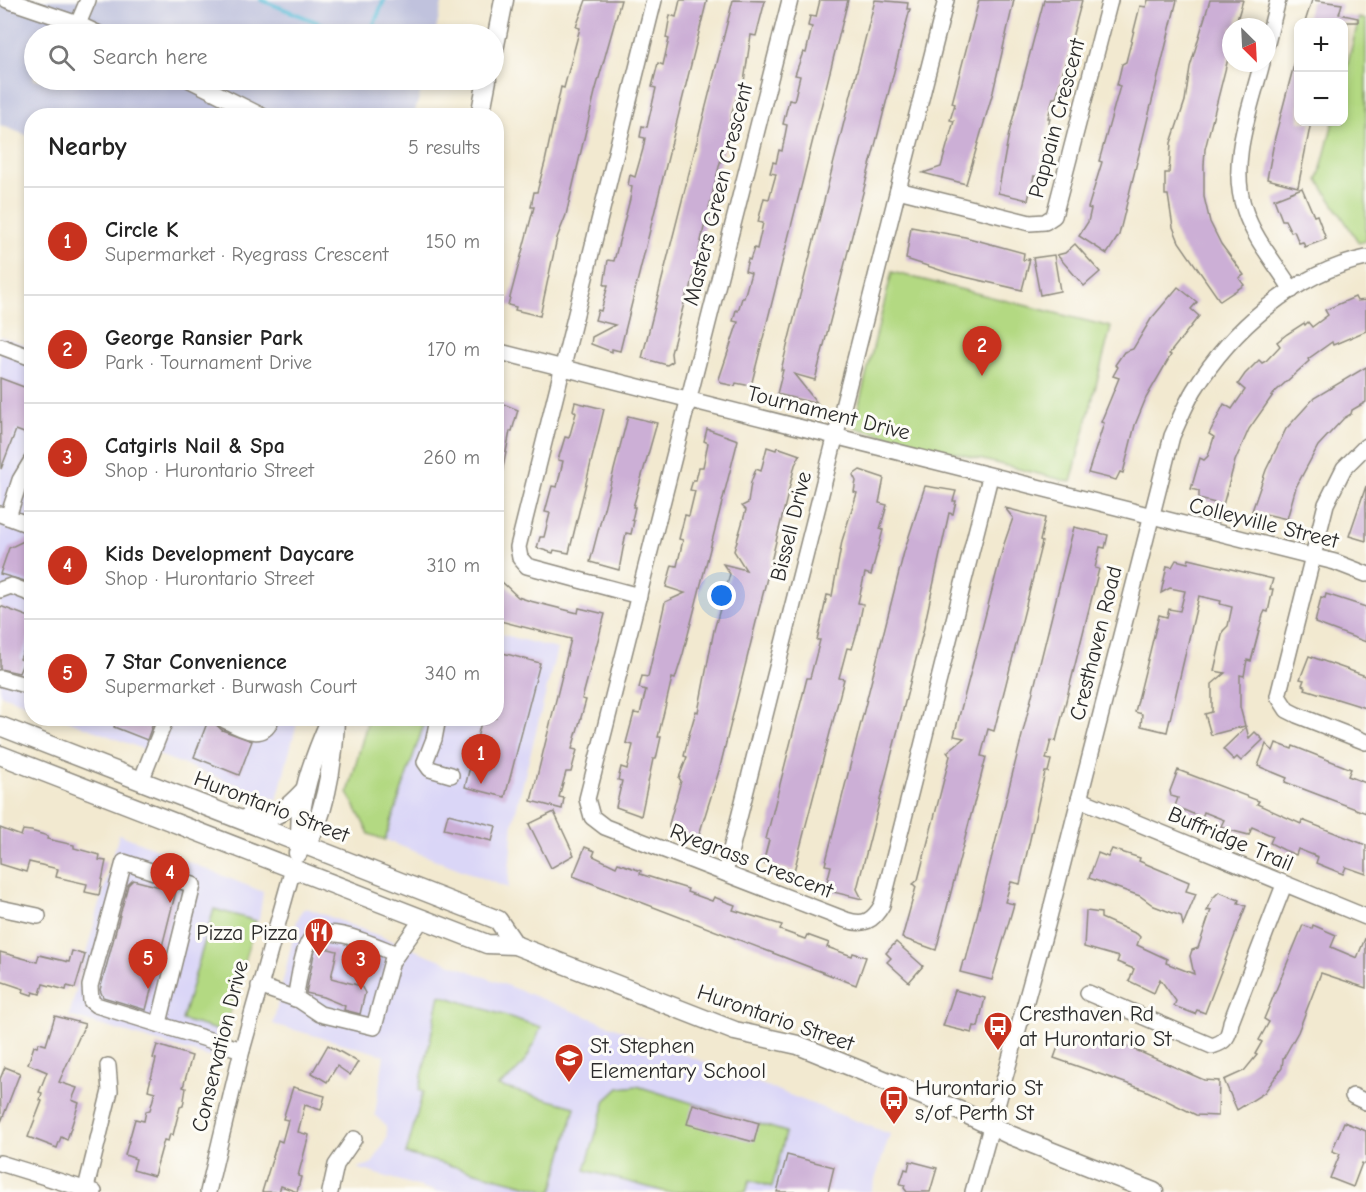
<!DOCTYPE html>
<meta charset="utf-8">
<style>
:root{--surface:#fff;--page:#f2f2f2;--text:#222;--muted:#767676;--line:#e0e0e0;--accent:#c8321e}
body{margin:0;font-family:"Comic Neue",sans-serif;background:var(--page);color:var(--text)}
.controls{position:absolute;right:18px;top:18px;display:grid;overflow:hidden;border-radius:12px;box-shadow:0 3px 9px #0003}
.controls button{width:54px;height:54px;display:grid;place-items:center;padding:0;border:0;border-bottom:2px solid var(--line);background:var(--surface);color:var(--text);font:30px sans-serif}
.compass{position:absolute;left:1222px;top:18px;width:54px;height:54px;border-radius:50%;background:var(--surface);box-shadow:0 3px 9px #0003;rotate:156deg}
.you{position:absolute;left:722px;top:596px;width:21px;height:21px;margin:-15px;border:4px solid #fff;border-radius:50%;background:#1a73e8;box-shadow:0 0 0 9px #1a73e833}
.badge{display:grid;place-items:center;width:39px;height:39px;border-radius:50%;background:var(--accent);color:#fff;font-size:20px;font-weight:700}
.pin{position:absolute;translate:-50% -50px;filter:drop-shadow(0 2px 3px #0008)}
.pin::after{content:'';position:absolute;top:32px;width:21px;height:18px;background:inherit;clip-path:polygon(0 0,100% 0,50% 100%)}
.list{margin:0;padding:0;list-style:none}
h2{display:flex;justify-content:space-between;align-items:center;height:78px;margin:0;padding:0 24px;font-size:26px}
h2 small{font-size:20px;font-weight:400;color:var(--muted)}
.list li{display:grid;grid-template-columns:39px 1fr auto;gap:18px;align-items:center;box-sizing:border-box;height:108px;padding:0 24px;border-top:2px solid var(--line)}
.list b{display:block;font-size:22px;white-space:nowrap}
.list p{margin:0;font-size:20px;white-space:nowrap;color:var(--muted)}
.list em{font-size:20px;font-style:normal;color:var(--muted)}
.icon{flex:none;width:33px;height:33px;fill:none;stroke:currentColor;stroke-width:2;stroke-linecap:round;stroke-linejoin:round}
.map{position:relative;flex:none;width:1366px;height:1192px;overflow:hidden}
.search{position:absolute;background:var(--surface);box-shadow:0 3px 9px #0003;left:24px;top:24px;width:480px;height:66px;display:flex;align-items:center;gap:15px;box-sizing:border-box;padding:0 21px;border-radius:33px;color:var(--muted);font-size:22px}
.panel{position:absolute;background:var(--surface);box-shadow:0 3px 9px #0003;left:24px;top:108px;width:480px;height:618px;border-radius:24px}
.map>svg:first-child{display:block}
</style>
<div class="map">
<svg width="1366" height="1192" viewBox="0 0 1366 1192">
<rect width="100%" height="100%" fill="#fdfcf7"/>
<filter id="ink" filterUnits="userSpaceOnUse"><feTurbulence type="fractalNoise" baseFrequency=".0167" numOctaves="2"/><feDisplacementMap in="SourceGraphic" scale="12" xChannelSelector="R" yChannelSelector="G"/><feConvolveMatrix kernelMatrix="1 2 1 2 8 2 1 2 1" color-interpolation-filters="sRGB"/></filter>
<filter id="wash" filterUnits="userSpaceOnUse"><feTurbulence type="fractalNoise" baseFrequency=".008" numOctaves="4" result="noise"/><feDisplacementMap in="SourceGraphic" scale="24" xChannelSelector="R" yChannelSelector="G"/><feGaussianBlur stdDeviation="1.35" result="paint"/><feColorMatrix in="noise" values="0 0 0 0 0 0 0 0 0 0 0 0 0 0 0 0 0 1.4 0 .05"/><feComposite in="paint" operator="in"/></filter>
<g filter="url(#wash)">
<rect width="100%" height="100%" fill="#f2e9d0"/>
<g fill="#dad6f7">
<polygon points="0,336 31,347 31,706 0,694"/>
<polygon points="497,633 557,649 513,822 508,888 385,840 424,724 403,719 496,718"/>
<polygon points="64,719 298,719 277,800"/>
<polygon points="119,834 263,892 259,921 214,909 182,1020 218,1031 213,1058 69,1016"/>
<polygon points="307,908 890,1134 871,1192 438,1192 357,1168 372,1164 387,1138 386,1126 375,1115 384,1055 273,1024 297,921 302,910"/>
</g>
<polygon fill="#c0c2dd" points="0,0 443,0 435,34 34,34 34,80 424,80 414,115 32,116 31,137 0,125"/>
<g fill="#b3d982" stroke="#6f8256" stroke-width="1.5">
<polygon points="1359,18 1366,20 1366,241 1359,243 1318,180 1333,122 1344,122 1344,78"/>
<polygon points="892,272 1111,327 1071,482 856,428 854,424"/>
<polygon points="368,719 403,719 424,724 385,840 369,834 348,793"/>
<polygon points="214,909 256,921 224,1032 182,1020"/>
<path d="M440,995L541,1027C531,1053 523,1071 498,1086L575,1107L552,1192L406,1154L423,1092L419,1090Z"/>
<polygon points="637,1086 786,1132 772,1187 750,1180 746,1192 666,1192 585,1170 606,1100 619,1088"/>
</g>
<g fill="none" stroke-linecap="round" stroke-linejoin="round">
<g stroke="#5bc0d9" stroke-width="4">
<polyline points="261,0 347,34"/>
<polyline points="370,34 384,0"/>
</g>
</g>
<g id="blocks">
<g fill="#ccafd6">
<polygon points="586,0 621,0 595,92 566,215 557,238 540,316 515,310 516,307 508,305 534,207 531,207 534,192 537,192 545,162 561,87 564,88 580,28 576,27"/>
<polygon points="680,0 707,0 620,351 612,349 612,352 591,344 592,337 615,325 595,320 598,310 601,311 608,285 604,285 608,260 614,261 630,199 632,187 628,185 630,175 635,177 643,149 645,138 640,137 642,126 647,127 656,88 652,87 658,63 663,65 669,39 666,38 670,15 676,17"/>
<polygon points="733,0 765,1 756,36 751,35 742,95 738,94 733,109 709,208 714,209 711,219 706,218 690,292 687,292 671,353 672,362 667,365 642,358"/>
<polygon points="820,0 848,0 751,386 736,383 735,386 721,383 719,379 738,322 733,321 736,310 738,311 742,298 744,298 751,273 745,271 748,259 750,260 754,248 757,249 763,223 758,222 764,198 769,199 776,174 770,173 773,162 776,163 779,150 782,151 787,125 783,124 789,100 794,101 800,76 795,75 803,52 806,53 812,27 808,26 810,16 816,17"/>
<polygon points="875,0 908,3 907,9 910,9 815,380 794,374 818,404 777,394 783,370 781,370"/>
<polygon points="979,0 1014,0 993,92 966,184 923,173 941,167 954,121 950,120 955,104 952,103"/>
<polygon points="1044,0 1082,0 1056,98 1053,98 1048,118 1050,118 1041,158 1043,158 1038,177 1034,176 1028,200 998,193 1009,133"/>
<polygon points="1148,0 1177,0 1119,235 1107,254 1079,236 1088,222 1091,209 1088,208 1102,162 1099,161 1120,86 1117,85 1122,64 1126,62 1140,6 1146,7"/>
<polygon points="1210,0 1243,0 1235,27 1231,27 1231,47 1205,149 1204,165 1204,197 1210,222 1221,244 1244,275 1239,278 1244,285 1220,301 1179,242 1173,227 1168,195 1165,195 1165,173 1169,173 1171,143 1185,101 1190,67"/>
<polygon points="1312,0 1342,4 1339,14 1358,18 1358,22 1305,22"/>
<polygon points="1295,61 1299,61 1299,122 1311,122 1298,187 1267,179 1275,137"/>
<polygon points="1302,188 1314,216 1317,215 1326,239 1305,247 1303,242 1299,243 1294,231 1291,232 1285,220 1282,220 1274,199"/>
<polygon points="911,227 965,237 1024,253 1023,260 1030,259 1022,290 952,274 906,259"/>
<polygon points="1075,244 1100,272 1084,286 1057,255 1065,253"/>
<polygon points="1054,255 1060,291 1040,295 1033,258"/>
<polygon points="1178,287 1197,302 1191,309 1199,316 1169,354 1171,355 1146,398 1135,425 1123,473 1120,472 1116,480 1088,473 1104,423 1101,422 1119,378 1113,376 1118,367 1115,365 1124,352 1133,349 1151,319"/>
<polygon points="1355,297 1357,301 1366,300 1366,331 1333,345 1332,342 1308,359 1309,361 1275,392 1249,429 1235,461 1223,505 1199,499 1199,491 1191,489 1200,458 1204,460 1208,456 1214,437 1209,434 1224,404 1232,409 1245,390 1238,384 1245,374 1259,360 1262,363 1266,361 1280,346 1277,342 1287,334 1304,323 1305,325 1308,322 1312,327 1328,315 1325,310"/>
<polygon points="1366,367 1366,402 1352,410 1351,414 1344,418 1318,446 1296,487 1287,519 1252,511 1266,470 1286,429 1314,398"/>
<polygon points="0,378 32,390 32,436 16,430 1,469"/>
<polygon points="496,401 518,410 512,431 510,431 501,478 496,477"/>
<polygon points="575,402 604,409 569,553 554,550 553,553 537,548 540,537 544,537 550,513 545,512 552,486 557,487 563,461 558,460 565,437 569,438 576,413 573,410"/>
<polygon points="628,416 657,423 633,507 635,507 632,520 634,521 631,534 626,533 619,570 590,562"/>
<polygon points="707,429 738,440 683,654 675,679 672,678 658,737 661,737 656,759 653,759 641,816 616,807 622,781 618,780 621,767 627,769 633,745 626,743 634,713 640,714 646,690 639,688 642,676 648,677 665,602 685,593 666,587 672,565 677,566 683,540 679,539 685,515 689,516 695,491 690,490 693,480 696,480 699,467 703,467 708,443 704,441"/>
<polygon points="767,447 776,450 777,447 800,455 795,465 719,771 698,838 669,828 669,824 681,781 679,778 687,757 684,756 689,735 696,711 698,712 714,630 730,574 723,564 746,570 734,551 746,510 742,506 748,503 751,482 756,469 761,471"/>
<polygon points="860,470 884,478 879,503 887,505 880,529 883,530 871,575 865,573 858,603 863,604 858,629 852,649 847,648 839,678 844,679 794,871 763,863 769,840 766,839 807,678 810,678 820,640 817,640 827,595 832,596 842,541 857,493 854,492 856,481 853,475"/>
<polygon points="925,486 956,491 953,501 956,501 953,514 949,513 923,632 857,889 862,899 825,890 831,866 825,865 904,552"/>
<polygon points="1366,486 1366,541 1349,536"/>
<polygon points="1005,508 1045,518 1040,541 1042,542 994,731 988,729 981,756 986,757 936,950 902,938 916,887 913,884 918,880 950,756 947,752 964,738 954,736 1004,544 1013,518"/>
<polygon points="1074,527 1108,535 1105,548 1100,547 1095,568 1099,569 1056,741 1051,740 1046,759 1051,760 1048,772 1045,772 1020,884 1011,882 1005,902 1014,904 992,980 960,972 963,961 966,960"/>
<polygon points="32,537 32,583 0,574 9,548"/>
<polygon points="1189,559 1273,579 1270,589 1273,589 1268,612 1265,611 1263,615 1251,661 1247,660 1244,676 1240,675 1240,707 1245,726 1211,735 1205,714 1212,712 1212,684 1225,673 1214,671 1223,631 1228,626 1232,607 1220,604 1221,601 1199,596 1167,732 1141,726 1142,714 1135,712 1159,615 1167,617 1169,609 1180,611 1185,591 1170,588 1161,593 1167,566 1172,567 1176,560 1188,563"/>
<polygon points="502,582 518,597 530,601 578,613 579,608 605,614 582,699 586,700 572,749 577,750 571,772 566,772 559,797 564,798 562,809 531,801 571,639 496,620 496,589"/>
<polygon points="1326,594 1366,607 1366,642 1315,623 1321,597 1325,598"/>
<polygon points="0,606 32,618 32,631 20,659 24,661 19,673 0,669"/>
<polygon points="499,652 540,663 505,797 465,787 482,718 496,718 496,663"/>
<polygon points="1309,656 1366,676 1366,708 1305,689 1306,687 1302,685 1304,680 1300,679"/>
<polygon points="117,718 155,718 147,740 114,727"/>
<polygon points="209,718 222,730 252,741 239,775 194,757"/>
<polygon points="1246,727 1249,738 1255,732 1263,740 1241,761 1237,757 1234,760 1223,749"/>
<polygon points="1276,743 1292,749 1293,746 1351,769 1348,776 1366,783 1366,813 1285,782 1287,778 1258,766 1266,744 1273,751"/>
<polygon points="1178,770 1259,801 1257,804 1301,824 1302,820 1366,845 1366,874 1346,867 1343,874 1316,863 1318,857 1298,849 1296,855 1284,850 1270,843 1273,836 1252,827 1249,835 1233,831 1221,826 1224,820 1204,812 1202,818 1175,806 1178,798 1171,796 1170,791"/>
<polygon points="554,812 574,855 551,868 529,824"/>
<polygon points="448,814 496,826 492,841 444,829"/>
<polygon points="0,828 21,836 23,830 31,831 48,836 47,839 74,845 74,848 100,855 99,860 106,861 99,895 85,892 87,884 56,877 58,869 29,862 26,872 0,864"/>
<polygon points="585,847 595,851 593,856 616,867 618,863 641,871 640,874 688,889 687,892 712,901 714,897 727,902 735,905 733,910 782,925 780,930 805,939 807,935 829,943 827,947 852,956 853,953 866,957 856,985 573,876"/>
<polygon points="1112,849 1140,858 1139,861 1189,882 1186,891 1196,894 1183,925 1181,916 1154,906 1140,896 1089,878 1098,853 1108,857"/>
<polygon points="133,880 176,891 146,1010 103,997 100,990 128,885"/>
<polygon points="1219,892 1239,900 1238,903 1246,906 1205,1013 1197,1010 1195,1014 1174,1006 1176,1001 1160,979 1154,993 1129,981 1134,969 1117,962 1119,957 1084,947 1086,911 1101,913 1101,918 1137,934 1140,937 1137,945 1167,959 1166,963 1194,974 1190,956 1192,950 1198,948 1211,910 1207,911 1213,898"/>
<polygon points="1303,925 1312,929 1313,925 1336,935 1331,947 1357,958 1366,936 1366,988 1321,973 1298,1032 1283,1059 1282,1068 1264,1093 1237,1110 1224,1080 1244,1071 1257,1055 1255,1054 1262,1042 1259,1040 1269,1022 1264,1019"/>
<polygon points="896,942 923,966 909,982 887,962 891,958 886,953"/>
<polygon points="321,947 337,951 331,978 361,986 365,993 360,1014 344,1010 345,1006 323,997 306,993 314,954 316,948"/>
<polygon points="72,951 85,955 75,988 67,986 66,990 43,984 40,994 33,992 32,995 23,992 24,989 0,981 0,952 37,962 39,955 69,962"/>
<polygon points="955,990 985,998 978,1027 974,1026 972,1033 943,1026"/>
<polygon points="55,1016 85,1024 59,1082 77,1088 72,1100 79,1103 67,1140 61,1137 57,1148 28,1137 42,1101 40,1100 42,1093 39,1092 47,1072 28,1064 34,1046 37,1047 39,1043 46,1045"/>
<polygon points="1070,1033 1104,1043 1106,1037 1204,1080 1219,1081 1218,1116 1196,1115 1145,1090 1054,1058 1062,1036 1068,1038"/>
<polygon points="157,1045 192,1056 183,1087 186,1088 183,1106 180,1107 173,1135 170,1134 168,1141 164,1140 154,1176 133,1170 136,1159 125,1155 135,1119 144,1121 146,1111 150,1110 155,1092 148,1090 156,1059 153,1058"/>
<polygon points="328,1045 358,1062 350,1075 337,1066 327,1082 312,1073"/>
<polygon points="5,1067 20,1073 1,1122 0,1079"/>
<polygon points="293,1087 325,1096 321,1110 305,1105 298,1132 309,1135 298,1176 301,1177 297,1192 281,1186 279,1192 262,1192 278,1140 282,1142 288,1120 283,1119"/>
<polygon points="693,1104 759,1123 754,1142 687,1124"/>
<polygon points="1344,1122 1366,1131 1366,1165 1362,1163 1353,1187 1330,1178 1340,1154 1332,1151"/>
<polygon points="787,1155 834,1167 828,1192 777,1192"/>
<polygon points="910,1161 937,1168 930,1192 907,1192 904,1188 905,1185 900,1184 905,1169 908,1170"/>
</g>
</g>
</g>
<g filter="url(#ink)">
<use href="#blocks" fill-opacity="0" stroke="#8e8a7e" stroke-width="1.5"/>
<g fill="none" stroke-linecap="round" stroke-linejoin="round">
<g stroke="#8e8a7e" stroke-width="18">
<g id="minor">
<polyline points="7,0 78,24"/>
<polyline points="88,0 78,24 99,34"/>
<path d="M790,0L587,799L592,817L605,827L846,920C864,926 873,921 882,905L990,477"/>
<polyline points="1267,43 1278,0"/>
<path d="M1262,63C1250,110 1228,163 1245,211C1254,239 1277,265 1292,290"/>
<polyline points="190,80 262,116"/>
<polyline points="898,190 1030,223 1045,222 1054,216 1110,0"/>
<polyline points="0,346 32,358"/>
<polyline points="496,351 1335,562 1366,574"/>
<polyline points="1366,446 1344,468 1326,504 1278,696 1287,710 1297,715 1366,742"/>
<polyline points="0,514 32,526"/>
<polyline points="8,517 20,480 32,460"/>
<polyline points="0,590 11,586 32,594"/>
<polyline points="639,596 527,566 520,558 518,547 654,0"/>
<polyline points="0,678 32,687"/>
<path d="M221,718C235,725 265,745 271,718"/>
<polyline points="438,718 434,739 425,762 430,769 451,775"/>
<polyline points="141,781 166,718"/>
<polyline points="1079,799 1366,917"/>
<polyline points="725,873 946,0"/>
<polyline points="0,908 38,916"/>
<polyline points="259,986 299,1000 320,1014 374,1027 392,961 423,918"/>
<path d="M1088,993L1212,1046C1226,1042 1229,1036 1231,1022L1284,885"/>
<path d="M295,999C298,985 302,950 310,940C326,921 377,947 397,954"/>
<polyline points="159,1023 193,885 124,862 90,986 91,1001 96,1005 242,1050"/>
<polyline points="1353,1096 1366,1102"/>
<polyline points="0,1163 94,1192"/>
<polyline points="85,1192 110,1091 108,1066"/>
<polyline points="208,1192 242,1050 293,869"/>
<polyline points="330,1192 336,1165 354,1139"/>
<path d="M973,1192L1047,925L1172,436C1179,421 1185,405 1194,390C1231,330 1295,273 1366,258"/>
</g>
</g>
<g stroke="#8e8a7e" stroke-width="21">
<g id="major">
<polyline points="494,50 504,0"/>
<polyline points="480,116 487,80"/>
<polyline points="0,726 498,920 515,945"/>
<polyline points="0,755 487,944 515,945 735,1031 798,1045 960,1111 1010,1135 1154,1192"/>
<path d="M248,817C274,823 288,808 305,790"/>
<path d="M301,844C296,802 314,757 331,718"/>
<path d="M298,853C302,842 313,836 316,826C329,791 334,754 335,718"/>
</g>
</g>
<use href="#minor" stroke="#fff" stroke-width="15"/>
<use href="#major" stroke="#fff" stroke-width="18"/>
</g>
</g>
<defs>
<g id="restaurant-pin" transform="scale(1.5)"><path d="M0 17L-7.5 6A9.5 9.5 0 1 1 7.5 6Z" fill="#c8321e" stroke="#fdfcf7"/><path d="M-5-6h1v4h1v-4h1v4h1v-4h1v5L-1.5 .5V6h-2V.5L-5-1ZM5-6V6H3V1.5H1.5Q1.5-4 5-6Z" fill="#fff"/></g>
<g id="bus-pin" transform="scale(1.5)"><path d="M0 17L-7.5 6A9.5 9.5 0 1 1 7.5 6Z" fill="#c8321e" stroke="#fdfcf7"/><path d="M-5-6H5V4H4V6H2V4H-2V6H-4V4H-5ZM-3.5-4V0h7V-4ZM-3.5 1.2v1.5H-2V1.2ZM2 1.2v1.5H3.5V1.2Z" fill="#fff"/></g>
<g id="school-pin" transform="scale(1.5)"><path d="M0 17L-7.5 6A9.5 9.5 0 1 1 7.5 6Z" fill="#c8321e" stroke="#fdfcf7"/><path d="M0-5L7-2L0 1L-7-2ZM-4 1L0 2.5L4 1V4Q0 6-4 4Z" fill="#fff"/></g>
</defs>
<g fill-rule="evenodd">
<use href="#restaurant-pin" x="319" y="932"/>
<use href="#bus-pin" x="998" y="1026"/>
<use href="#school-pin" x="569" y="1058"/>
<use href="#bus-pin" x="894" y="1100"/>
</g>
<g text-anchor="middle" stroke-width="6" stroke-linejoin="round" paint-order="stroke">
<g font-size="22" fill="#2b2b2b" stroke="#fdfcf7">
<text transform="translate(1056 118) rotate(-75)" y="8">Pappain Crescent</text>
<text transform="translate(717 194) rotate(-76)" y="8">Masters Green Crescent</text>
<text transform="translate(829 412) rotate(14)" y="8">Tournament Drive</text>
<text transform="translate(1264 522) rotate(14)" y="8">Colleyville Street</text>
<text transform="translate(790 526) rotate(-76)" y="8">Bissell Drive</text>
<text transform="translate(1095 643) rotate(-76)" y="8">Cresthaven Road</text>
<text transform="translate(272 806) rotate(21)" y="8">Hurontario Street</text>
<text transform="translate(1231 838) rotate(23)" y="8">Buffridge Trail</text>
<text transform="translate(752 860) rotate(21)" y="8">Ryegrass Crescent</text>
<text transform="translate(776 1017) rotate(19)" y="8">Hurontario Street</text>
<text transform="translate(219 1046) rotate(-76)" y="8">Conservation Drive</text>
</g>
<g font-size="22" fill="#2b2b2b" stroke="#fdfcf7" text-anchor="start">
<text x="298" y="940" text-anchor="end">Pizza Pizza</text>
<text x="1019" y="1021">Cresthaven Rd<tspan x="1019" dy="25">at Hurontario St</tspan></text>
<text x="590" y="1053">St. Stephen<tspan x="590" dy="25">Elementary School</tspan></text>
<text x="915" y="1095">Hurontario St<tspan x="915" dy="25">s/of Perth St</tspan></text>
</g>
</g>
</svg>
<div class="controls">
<button>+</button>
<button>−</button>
</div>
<svg class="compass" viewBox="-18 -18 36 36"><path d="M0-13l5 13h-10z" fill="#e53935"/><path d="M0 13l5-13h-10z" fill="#767676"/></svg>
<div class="you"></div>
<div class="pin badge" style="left:481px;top:784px">1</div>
<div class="pin badge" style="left:982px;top:376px">2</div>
<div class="pin badge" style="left:361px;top:990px">3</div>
<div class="pin badge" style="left:170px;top:903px">4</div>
<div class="pin badge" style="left:148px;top:989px">5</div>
<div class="search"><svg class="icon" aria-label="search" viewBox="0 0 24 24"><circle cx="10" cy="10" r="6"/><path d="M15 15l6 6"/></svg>Search here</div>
<section class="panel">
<h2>Nearby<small>5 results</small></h2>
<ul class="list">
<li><span class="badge">1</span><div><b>Circle K</b><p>Supermarket · Ryegrass Crescent</p></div><em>150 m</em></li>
<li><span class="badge">2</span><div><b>George Ransier Park</b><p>Park · Tournament Drive</p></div><em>170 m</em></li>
<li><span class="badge">3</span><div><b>Catgirls Nail &amp; Spa</b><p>Shop · Hurontario Street</p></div><em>260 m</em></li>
<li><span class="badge">4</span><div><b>Kids Development Daycare</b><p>Shop · Hurontario Street</p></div><em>310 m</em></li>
<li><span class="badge">5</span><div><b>7 Star Convenience</b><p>Supermarket · Burwash Court</p></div><em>340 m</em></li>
</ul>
</section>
</div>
